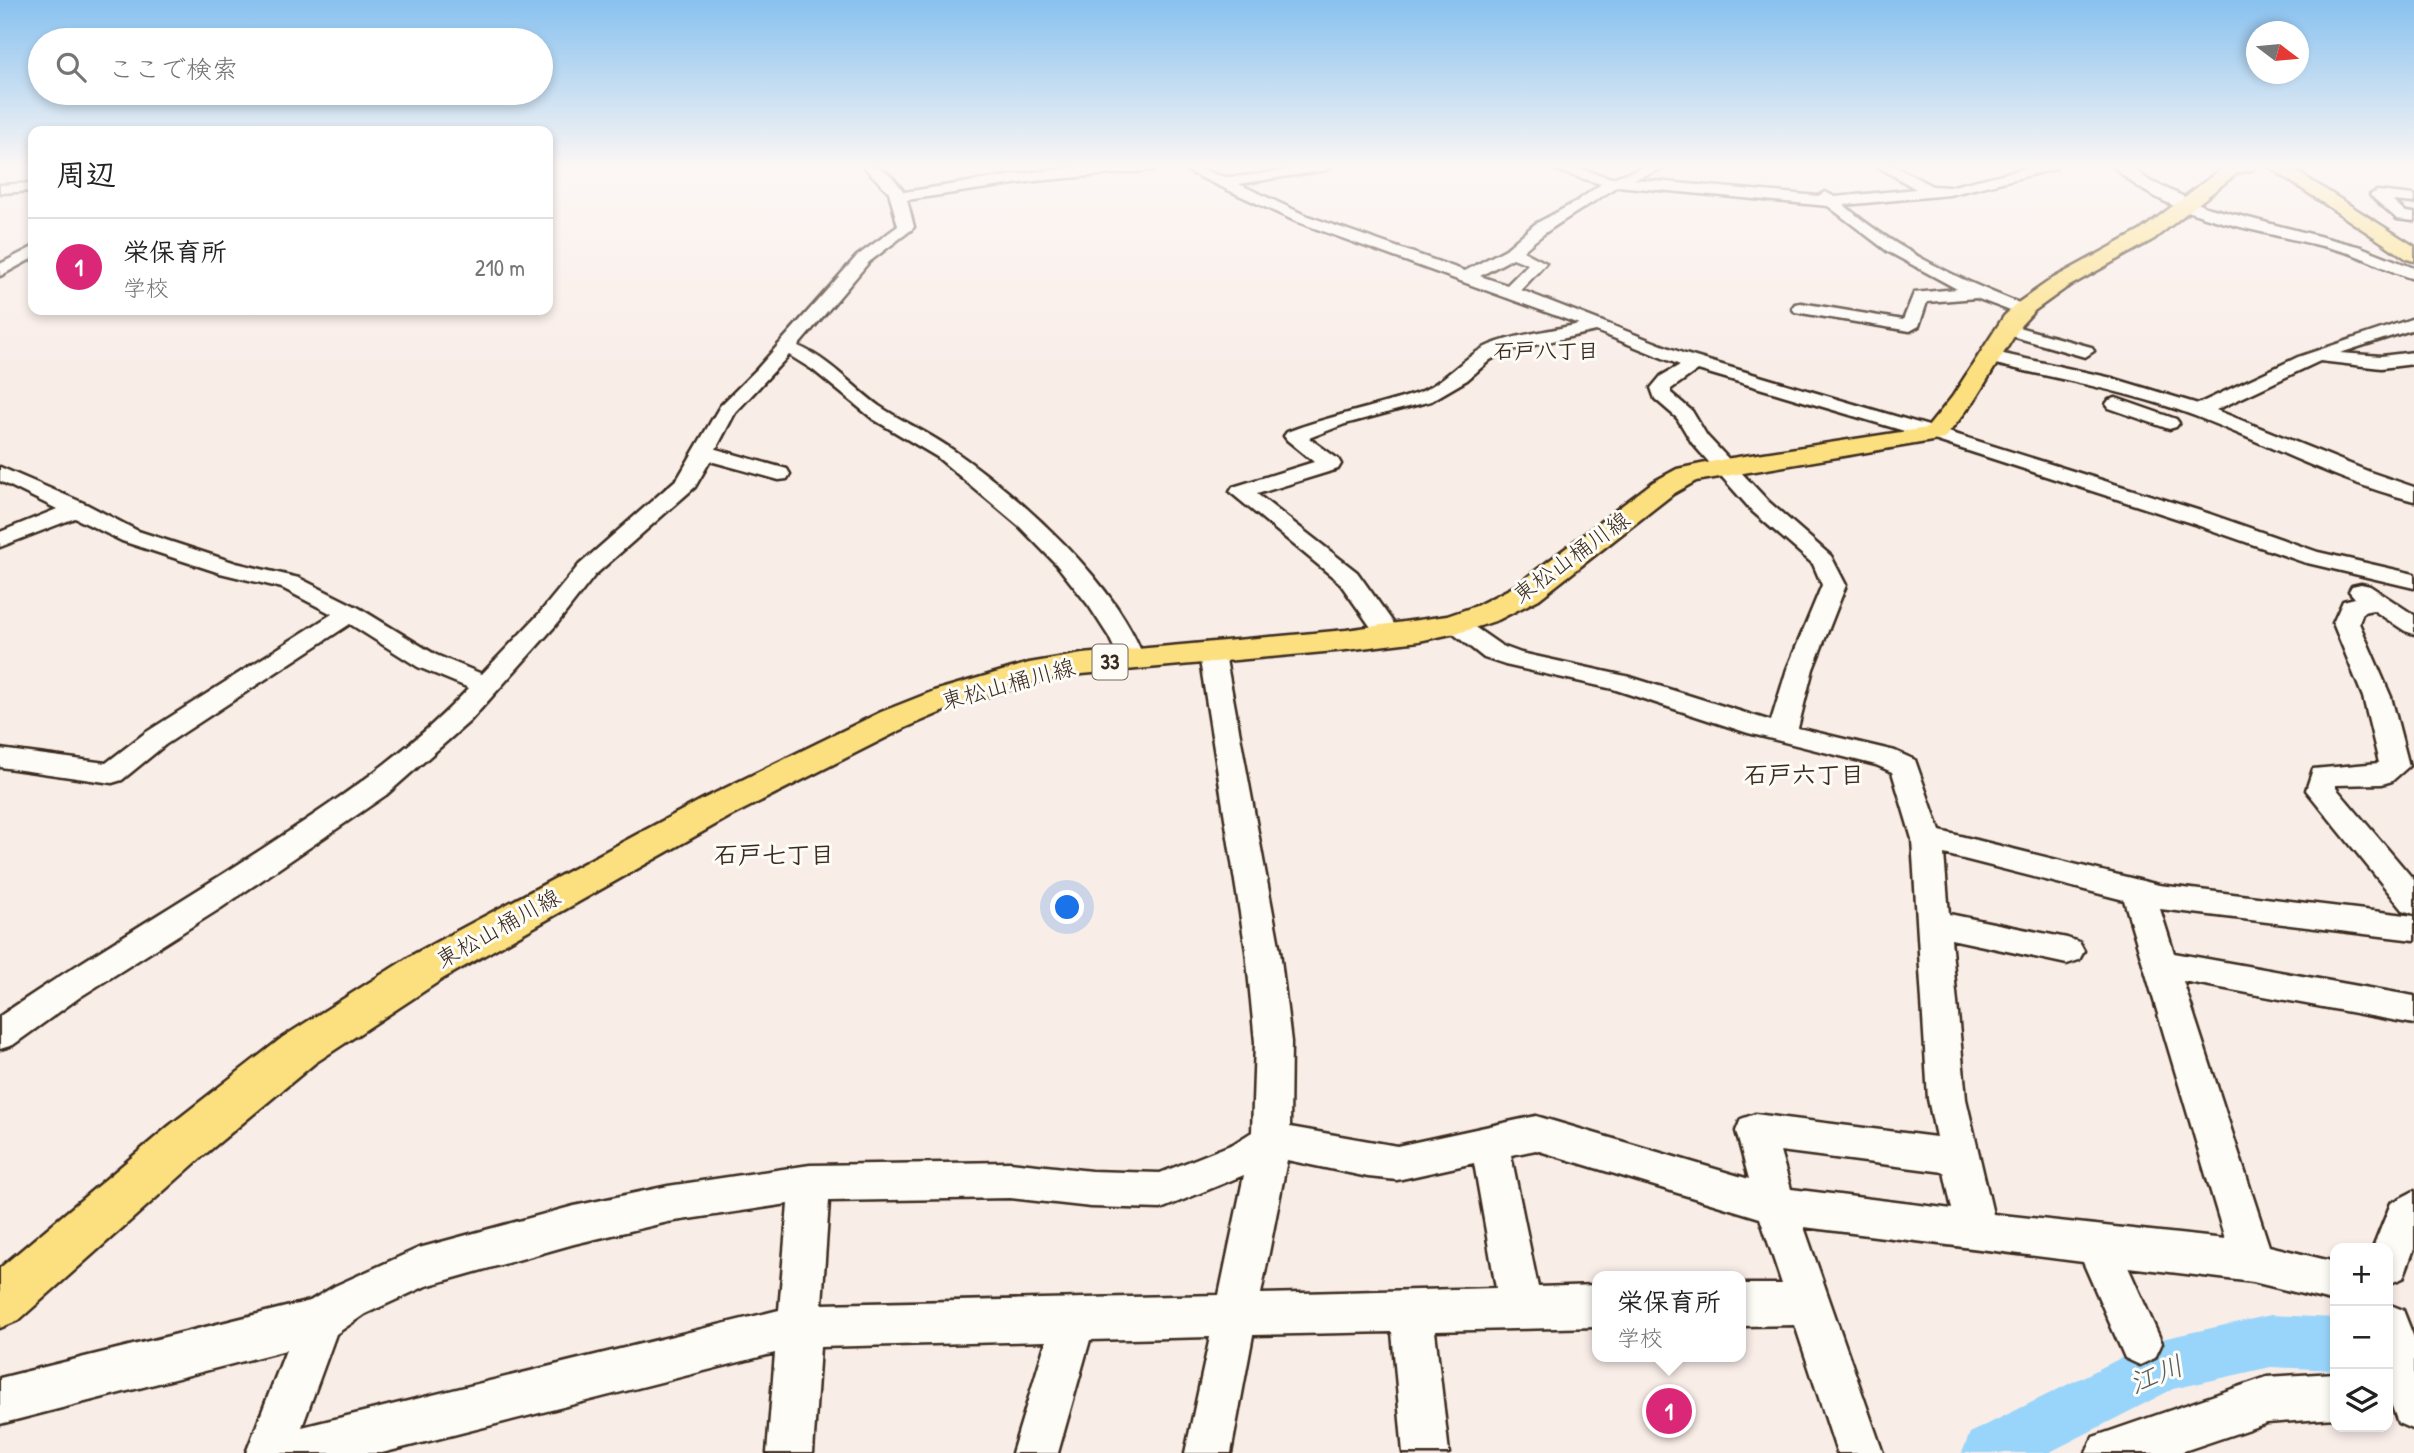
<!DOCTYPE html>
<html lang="ja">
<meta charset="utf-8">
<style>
:root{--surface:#fff;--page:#f2f2f2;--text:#222;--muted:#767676;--line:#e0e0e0;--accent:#db2777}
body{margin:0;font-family:"Patrick Hand","Klee One",sans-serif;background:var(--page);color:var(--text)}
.controls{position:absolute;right:21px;bottom:21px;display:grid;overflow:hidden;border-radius:14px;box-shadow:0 4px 10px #0003}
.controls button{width:63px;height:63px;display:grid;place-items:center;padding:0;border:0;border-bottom:2px solid var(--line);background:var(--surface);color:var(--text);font:35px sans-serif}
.compass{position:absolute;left:2246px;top:21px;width:63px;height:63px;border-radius:50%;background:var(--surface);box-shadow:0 4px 10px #0003;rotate:106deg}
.you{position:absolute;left:1068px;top:908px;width:24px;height:24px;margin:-18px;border:5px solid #fff;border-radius:50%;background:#1a73e8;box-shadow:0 0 0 10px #1a73e833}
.badge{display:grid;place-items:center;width:46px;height:46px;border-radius:50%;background:var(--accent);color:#fff;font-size:23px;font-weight:700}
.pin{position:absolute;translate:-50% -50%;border:4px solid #fff;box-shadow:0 2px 7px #0006}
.popup{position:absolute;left:1592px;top:1271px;width:154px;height:91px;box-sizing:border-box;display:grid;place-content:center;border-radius:14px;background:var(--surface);filter:drop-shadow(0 2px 5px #0005);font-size:23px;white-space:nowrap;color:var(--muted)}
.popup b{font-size:26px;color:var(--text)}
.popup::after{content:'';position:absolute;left:50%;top:100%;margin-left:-14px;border:14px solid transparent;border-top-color:var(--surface)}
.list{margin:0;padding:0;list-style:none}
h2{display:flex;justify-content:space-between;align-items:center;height:91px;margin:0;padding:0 28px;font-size:30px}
h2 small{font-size:23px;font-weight:400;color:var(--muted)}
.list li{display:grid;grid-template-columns:46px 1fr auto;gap:21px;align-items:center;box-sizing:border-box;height:98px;padding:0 28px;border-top:2px solid var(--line)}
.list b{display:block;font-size:26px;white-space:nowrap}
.list p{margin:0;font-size:23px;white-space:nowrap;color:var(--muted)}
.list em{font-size:23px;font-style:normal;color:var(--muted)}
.icon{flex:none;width:38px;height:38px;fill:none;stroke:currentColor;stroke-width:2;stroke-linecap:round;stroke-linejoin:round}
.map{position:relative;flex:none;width:2414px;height:1453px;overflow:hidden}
.search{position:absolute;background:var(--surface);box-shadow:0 4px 10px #0003;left:28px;top:28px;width:525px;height:77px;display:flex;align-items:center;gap:18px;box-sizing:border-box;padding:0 24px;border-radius:38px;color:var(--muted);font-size:26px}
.panel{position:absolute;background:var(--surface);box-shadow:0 4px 10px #0003;left:28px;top:126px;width:525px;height:189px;border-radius:14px}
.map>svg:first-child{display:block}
</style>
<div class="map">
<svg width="2414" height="1453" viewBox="0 0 2414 1453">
<rect width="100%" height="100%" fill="#f9ede8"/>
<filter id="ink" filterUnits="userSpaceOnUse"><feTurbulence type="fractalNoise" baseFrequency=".0143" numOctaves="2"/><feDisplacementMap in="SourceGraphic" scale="14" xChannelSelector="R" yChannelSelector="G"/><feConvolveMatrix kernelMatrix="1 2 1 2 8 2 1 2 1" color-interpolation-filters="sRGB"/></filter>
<g filter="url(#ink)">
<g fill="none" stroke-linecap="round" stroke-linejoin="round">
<polygon fill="#99d5fa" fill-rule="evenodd" points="2271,1315 2335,1318 2335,1370 2271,1367 2173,1389 2048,1453 1962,1453 1970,1433 2147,1345 2166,1338"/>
<g stroke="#3b2a1e" stroke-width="5">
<g id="minor">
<path d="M863,166C883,165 893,176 904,192C988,180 1077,160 1162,166L1155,170L1035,181L907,200L914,227L911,230L869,262L798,346C829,359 852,386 879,406C903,422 929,433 953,450C1019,496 1118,583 1145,661L1141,667L1132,669L1123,667L1109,637L1089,606L1056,564L1019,526L937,457L873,419L813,370L789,355L735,413L716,449L787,469L790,474L787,479L779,480L710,461L695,487L595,575L556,625L470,721L386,795L221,908L80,997L13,1045L0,1049V1016C95,951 195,894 291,830C355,788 417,744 469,688L418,667L350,624L165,745L122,780L112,783L0,767V749L106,763L145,733L332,614L282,588L220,573L122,541L75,518L0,547V532L57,509L0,481V467L86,504L138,531L236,563L299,578L359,608L436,655L482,674L538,615L579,565L678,478L720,406L757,369L857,256L898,226L889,192Z"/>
<path d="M1176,166C1199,164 1214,177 1229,177C1263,176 1296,166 1333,166L1326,170L1239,184L1305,215L1465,271L1506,249L1535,224L1576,202L1601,184L1552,169L1550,166H1570L1612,178L1646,166H1665L1663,169L1634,179L1818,196L1825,192L1835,197L1916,189L1877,166H1894L1932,186L1949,187L2035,166H2057L2055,169L1949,195L1844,205C1897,251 1962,281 2027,306L2030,310L2027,314L2021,315L1976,298L1927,302L1919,326L1910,331L1795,312L1792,308L1795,304L1801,303L1903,320L1914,293L1957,289L1887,251L1828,206L1617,186C1585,209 1551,225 1523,251L1546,263L1521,290L1685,354L1942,430L2210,514L2318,552L2414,574V588L2303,562L2194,524L1928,438L1698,370L1671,389V393L1692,411L1707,436L1769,502L1831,556L1846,585L1813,669L1798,728L1895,751L1915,760L1940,831L2159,885L2414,916V940L2160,909L2174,953L2414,996V1024L2183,981L2269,1246L2335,1262V1302L2253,1282L2128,1267L2162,1343L2155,1358L2140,1365L2125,1358L2083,1262L1804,1227L1883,1453H1837L1795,1325L1741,1326V1284H1782L1760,1218L1536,1150L1511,1155L1538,1287L1597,1285V1327L1435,1331L1449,1453H1403L1392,1332L1253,1335L1231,1453H1185L1210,1337L1090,1340L1058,1453H1012L1046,1341L820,1347L813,1453H767L775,1353L382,1453H246L286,1350L0,1424V1378L310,1301L335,1286L419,1248L574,1206L668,1186L810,1165L1010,1162L1091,1171L1160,1173L1233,1144L1252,1132L1255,1042L1246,951L1199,654L1203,648L1212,646L1221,648L1225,654L1280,951L1291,1042L1290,1127L1397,1146L1536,1116L1749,1179L1736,1131L1741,1119L1755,1114L1936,1137L1928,1099L1912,839L1892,772L1876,765L1748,733L1613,689L1505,665L1484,658L1441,624L1445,619L1454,616L1463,619L1502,646L1521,653L1630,677L1771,721L1787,669L1822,585L1813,564L1753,512L1692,443L1677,418L1655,399L1651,388L1661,376L1680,365L1596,331L1504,352L1490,360L1467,380L1431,401L1345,424L1309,438L1338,459L1341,464L1338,469L1257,494L1357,572L1402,635L1398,640L1389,643L1380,640L1339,582L1230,492L1233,487L1314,462L1287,440L1284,436L1287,432C1329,416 1372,408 1415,394C1444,384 1463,356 1490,345C1517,334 1551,331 1579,324L1295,221ZM1513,258L1528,264L1507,285L1480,276ZM1944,854L2124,900L2225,1239L1993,1214L1966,1099L1951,939L2067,964L2079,960L2084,951L2079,942L2067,938L1949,914ZM1780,1151L1944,1172L1952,1209L1791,1189ZM1287,1160L1368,1177L1397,1180L1474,1163L1496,1288L1261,1294ZM1244,1175L1219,1295L822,1304L829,1201L1010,1198L1091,1207L1161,1209ZM788,1204L779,1310L302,1427L336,1334L365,1314L426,1286L574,1244L668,1222Z"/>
<path d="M2114,166H2129L2150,181L2206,207L2361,247L2414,268V279C2392,273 2371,260 2349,253C2281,233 2162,221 2114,166Z"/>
<polygon points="33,183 33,191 0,193 0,185"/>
<polygon points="2377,191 2414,195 2414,203 2393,201 2406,212 2414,213 2414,221 2397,219 2370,195"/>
<polygon points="33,247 33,258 0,276 0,264"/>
<path d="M2414,318V329L2340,353L2381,356L2414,352V364L2381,368L2320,361L2216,410L2370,472L2414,487V501C2338,482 2268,444 2195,416C2127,390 2054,379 1983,361L1981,357L1990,351L2112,378L2198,404L2298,357Z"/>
<polygon points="2007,324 2091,347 2094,351 2085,357 2001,333 1998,329 2001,325"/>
<polygon points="2116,398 2176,419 2179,423 2176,427 2169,429 2109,408 2106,404 2109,400"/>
<polygon points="2361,584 2370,586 2414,615 2414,634 2405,631 2373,610 2363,612 2359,623 2391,697 2409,766 2392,781 2382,784 2336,785 2336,788 2414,880 2414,914 2403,910 2306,790 2313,769 2379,763 2363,697 2333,623 2343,601 2355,598 2349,591 2352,586"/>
<polygon points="2414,1191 2414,1249 2403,1278 2388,1284 2388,1248 2373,1248 2391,1203"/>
<polygon points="2388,1304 2403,1310 2414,1338 2414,1430 2398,1423 2388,1395"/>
<polygon points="2335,1373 2335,1418 2267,1423 2178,1453 2086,1453 2093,1437 2267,1377"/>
</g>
</g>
<g stroke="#3b2a1e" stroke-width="5">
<g id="major">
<polygon points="2225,166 2255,166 2252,170 2237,173 2154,239 2066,288 2034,311 2021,325 1974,401 1944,439 1696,481 1673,494 1539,599 1498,620 1465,631 1419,641 1346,650 1082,674 1034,682 958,705 905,728 729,817 444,978 315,1063 203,1156 19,1320 0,1328 0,1268 169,1126 283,1037 414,954 703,799 881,712 934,691 1029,663 1082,654 1346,630 1447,616 1476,606 1517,585 1653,482 1677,469 1725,459 1927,428 1952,397 2004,316 2019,302 2052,279 2140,231"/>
<polygon points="2268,166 2288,166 2414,246 2414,261 2407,259"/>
</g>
</g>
<use href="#minor" fill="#fdfcf7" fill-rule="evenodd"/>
<use href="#major" fill="#fce080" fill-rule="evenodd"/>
</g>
</g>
<linearGradient id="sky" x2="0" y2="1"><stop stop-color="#88c1ef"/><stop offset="0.45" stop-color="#fcf7f5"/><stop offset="1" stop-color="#fcf7f5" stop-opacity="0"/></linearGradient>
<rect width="2414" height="369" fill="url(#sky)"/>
<g text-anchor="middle" stroke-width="6" stroke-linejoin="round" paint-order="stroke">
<g font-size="21" font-weight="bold" fill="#3b2a1e" stroke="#fdfcf7">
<text x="1546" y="358">石戸八丁目</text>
</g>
<rect fill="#fdfcf7" stroke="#75695f" stroke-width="2" x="1092.5" y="644.5" width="35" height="35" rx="5"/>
<g font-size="21" font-weight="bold" fill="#3b2a1e">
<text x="1110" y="669">33</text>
</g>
<g font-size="23" fill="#3b2a1e" stroke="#fdfcf7">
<text transform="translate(1571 557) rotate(-36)" y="8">東松山桶川線</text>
<text transform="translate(1008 684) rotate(-15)" y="8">東松山桶川線</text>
<text transform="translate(498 928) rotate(-29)" y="8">東松山桶川線</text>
</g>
<g font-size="24" font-weight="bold" fill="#3b2a1e" stroke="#fdfcf7">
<text x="1804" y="783">石戸六丁目</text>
<text x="774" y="863">石戸七丁目</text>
</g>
<g font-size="28" font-style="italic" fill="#575d60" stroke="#fdfcf7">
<text transform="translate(2156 1374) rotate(-22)" y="10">江川</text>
</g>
</g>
</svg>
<div class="controls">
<button>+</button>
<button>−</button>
<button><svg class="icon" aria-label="layers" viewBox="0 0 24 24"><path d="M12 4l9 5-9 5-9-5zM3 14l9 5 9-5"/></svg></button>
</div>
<svg class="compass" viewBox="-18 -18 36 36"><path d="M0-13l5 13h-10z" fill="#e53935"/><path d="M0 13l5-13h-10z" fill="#767676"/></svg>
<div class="you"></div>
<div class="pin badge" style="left:1669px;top:1411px">1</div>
<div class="popup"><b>栄保育所</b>学校</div>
<div class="search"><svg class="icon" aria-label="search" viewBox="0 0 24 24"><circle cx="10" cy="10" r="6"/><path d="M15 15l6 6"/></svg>ここで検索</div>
<section class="panel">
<h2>周辺<small></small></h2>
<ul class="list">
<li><span class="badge">1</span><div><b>栄保育所</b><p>学校</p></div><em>210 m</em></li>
</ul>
</section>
</div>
